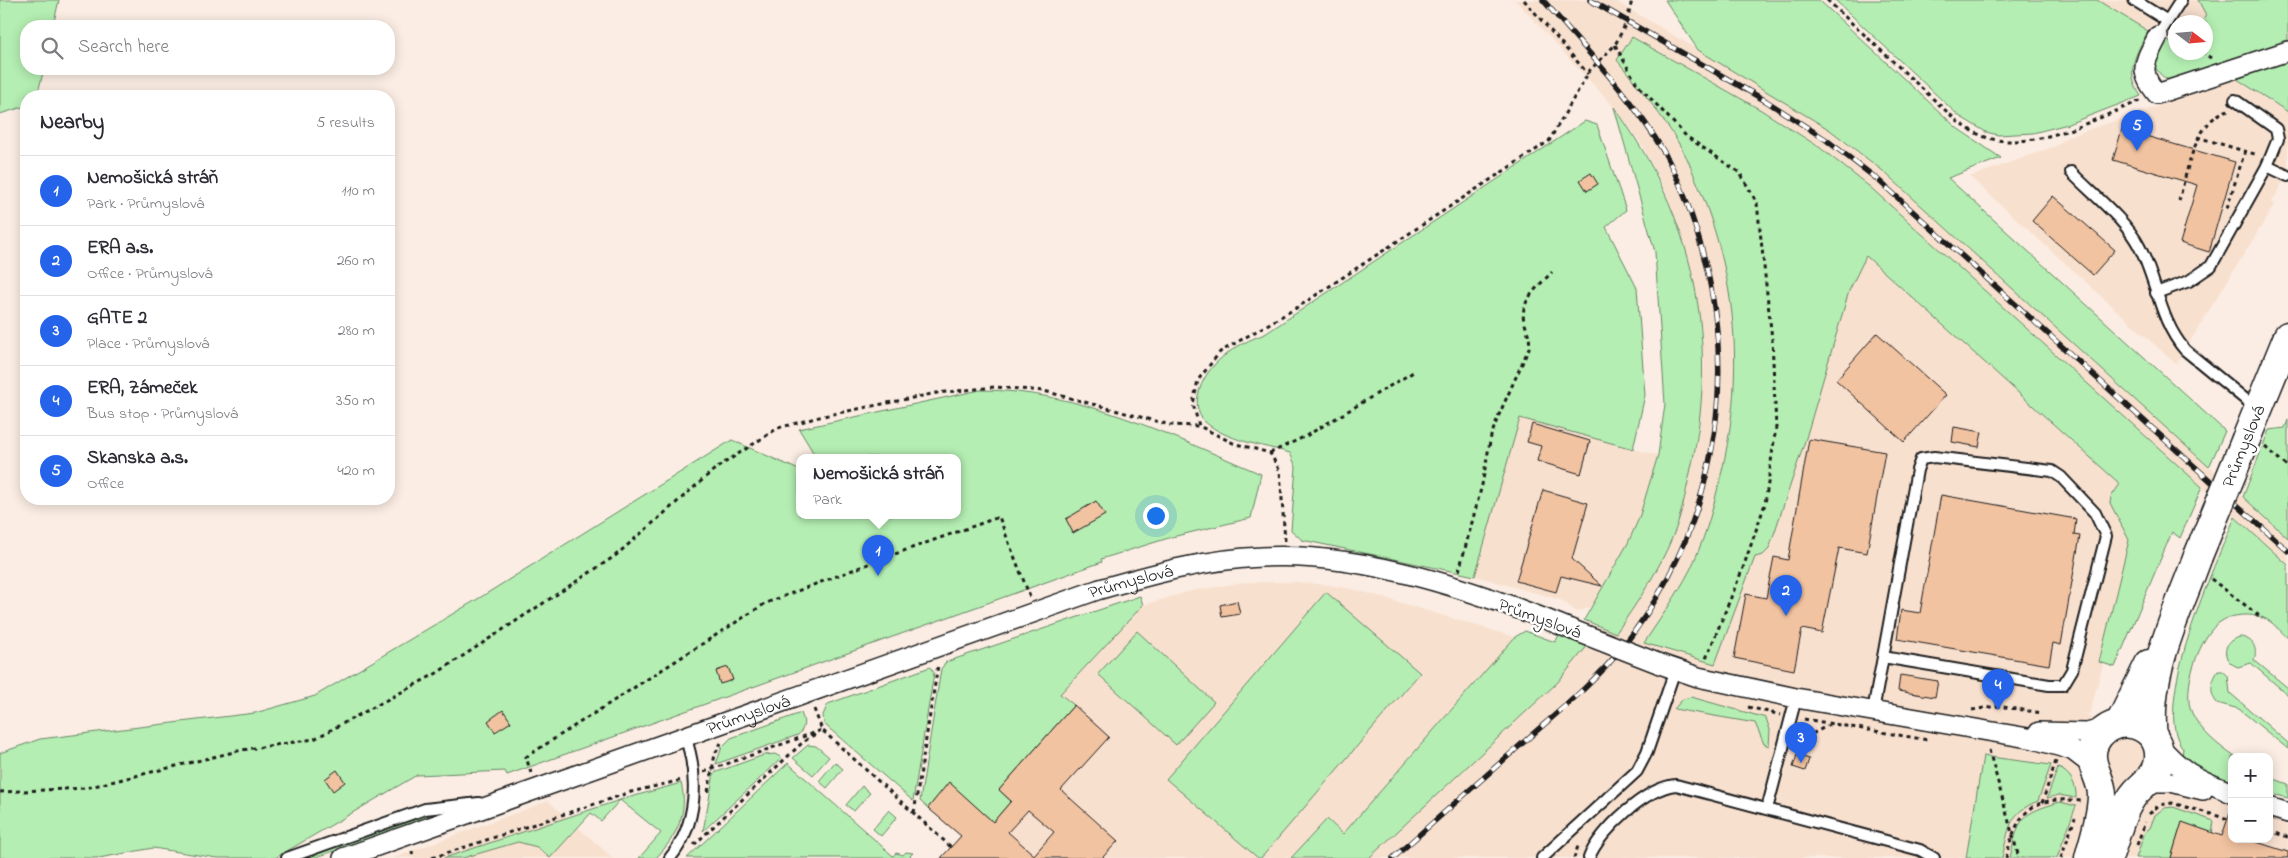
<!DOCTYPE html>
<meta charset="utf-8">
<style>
:root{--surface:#fff;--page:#f2f2f3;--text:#2b2b33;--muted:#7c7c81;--line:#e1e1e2;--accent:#2563eb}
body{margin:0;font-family:"Indie Flower",sans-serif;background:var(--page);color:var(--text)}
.controls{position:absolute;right:15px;bottom:15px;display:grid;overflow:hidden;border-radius:10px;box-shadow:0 2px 12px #0003}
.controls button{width:45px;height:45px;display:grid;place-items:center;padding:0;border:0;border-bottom:1px solid var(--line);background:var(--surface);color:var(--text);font:25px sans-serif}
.compass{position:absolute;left:2168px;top:15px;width:45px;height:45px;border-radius:50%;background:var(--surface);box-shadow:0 2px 12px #0003;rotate:106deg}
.you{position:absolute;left:1155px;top:515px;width:18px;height:18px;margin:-12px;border:4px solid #fff;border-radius:50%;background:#1a73e8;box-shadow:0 0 0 8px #1a73e833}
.badge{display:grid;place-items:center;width:32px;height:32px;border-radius:50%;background:var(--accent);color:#fff;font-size:16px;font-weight:700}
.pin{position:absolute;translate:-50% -41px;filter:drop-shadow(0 1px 2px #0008)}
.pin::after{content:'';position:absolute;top:26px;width:18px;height:15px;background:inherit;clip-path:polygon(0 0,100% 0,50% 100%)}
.popup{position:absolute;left:796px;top:454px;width:165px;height:65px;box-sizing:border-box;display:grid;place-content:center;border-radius:10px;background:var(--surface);filter:drop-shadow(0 1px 4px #0005);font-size:16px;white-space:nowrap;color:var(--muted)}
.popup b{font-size:19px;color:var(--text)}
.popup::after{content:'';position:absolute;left:50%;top:100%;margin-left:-10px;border:10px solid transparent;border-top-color:var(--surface)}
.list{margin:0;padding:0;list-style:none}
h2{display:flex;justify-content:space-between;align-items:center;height:65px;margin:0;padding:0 20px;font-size:21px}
h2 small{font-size:16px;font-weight:400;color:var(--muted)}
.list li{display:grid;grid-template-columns:32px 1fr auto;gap:15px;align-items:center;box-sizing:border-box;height:70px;padding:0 20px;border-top:1px solid var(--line)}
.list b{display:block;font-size:19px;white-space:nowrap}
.list p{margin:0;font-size:16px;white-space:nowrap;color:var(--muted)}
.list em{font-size:16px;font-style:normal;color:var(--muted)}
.icon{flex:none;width:28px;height:28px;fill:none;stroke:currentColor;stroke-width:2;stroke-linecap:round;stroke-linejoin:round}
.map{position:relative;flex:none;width:2288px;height:858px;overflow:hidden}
.search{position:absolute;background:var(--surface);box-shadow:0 2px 12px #0003;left:20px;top:20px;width:375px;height:55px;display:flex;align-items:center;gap:12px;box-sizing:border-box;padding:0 18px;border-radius:20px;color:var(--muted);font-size:19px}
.panel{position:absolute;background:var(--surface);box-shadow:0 2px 12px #0003;left:20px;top:90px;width:375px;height:415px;border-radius:20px}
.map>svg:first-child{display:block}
</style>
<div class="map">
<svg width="2288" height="858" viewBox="0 0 2288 858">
<rect width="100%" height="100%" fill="#fbede3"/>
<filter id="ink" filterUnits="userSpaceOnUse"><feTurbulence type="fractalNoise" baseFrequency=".02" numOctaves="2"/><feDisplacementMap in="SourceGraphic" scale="10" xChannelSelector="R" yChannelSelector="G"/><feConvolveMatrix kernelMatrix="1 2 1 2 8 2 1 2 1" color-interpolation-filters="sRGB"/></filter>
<g filter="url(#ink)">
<g fill="#f8e0cf">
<polygon points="1515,0 1614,0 1771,93 1830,130 1883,171 2288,538 2288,565 1870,187 1819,147 1761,110 1632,37 1654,106 1683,150 1709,211 1727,273 1733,313 1736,352 1733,405 1722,473 1849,291 1866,255 2172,531 2115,667 2103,664 2090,713 2086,715 2232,795 2232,839 2269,839 2269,816 2288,826 2288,858 1369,858 1558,682 1610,617 1591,607 1577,612 1561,600 1475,576 1520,417 1692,465 1698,435 1704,365 1701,323 1693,280 1680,229 1662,184 1640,142 1614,107"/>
<polygon points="2097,0 2199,0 2206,15 2202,22 2176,22 2175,45 2139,27"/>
<polygon points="2237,79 2288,112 2288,172 2272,202 2275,204 2176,364 1970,177 2056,146 2067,137"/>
<polygon points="1246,582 1295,582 1330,585 1361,591 1515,637 1343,834 1327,819 1291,858 941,858 960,836 928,808 949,782 993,822 999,790 1073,705 1060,694 1143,605 1191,591"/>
<polygon points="548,801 613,858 393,858"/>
</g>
<g fill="#b4eeb2" stroke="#688567">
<polygon points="0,0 59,0 53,26 26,26 26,69 44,69 37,96 26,96 26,106 0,114"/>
<polygon points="1665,0 1819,0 1957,128 2001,158 1948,178 2225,431 2209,467 1883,171 1830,130 1698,50"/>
<path d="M1835,0H2097L2148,31C2136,54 2124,72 2141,96L2068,124L2033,133L1998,135L1986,132L1959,116Z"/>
<path d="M2198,0H2288V42L2173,81C2163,79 2155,71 2154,61L2164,39L2175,45L2176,52H2206V22H2202L2206,15Z"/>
<path d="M1632,37L1761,110L1819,147L1870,187L2202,487L2180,538L2172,532L2115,667L2099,662L2129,540L2110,503L2111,497L2120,484L1866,256L1849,291L1806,438L1769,549L1763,555L1755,557L1715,664L1644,643C1660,619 1677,595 1690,570C1702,545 1711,517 1717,491C1745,386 1740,287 1699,187C1693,174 1689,160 1682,149C1664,117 1640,89 1617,60Z"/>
<polygon points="2288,60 2288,112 2237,79"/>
<path d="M1614,107C1694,216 1721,340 1690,473C1685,495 1681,518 1672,538C1658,572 1637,603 1616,633L1584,620L1628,543L1639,518L1658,455L1665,404L1655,252Z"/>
<path d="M1585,121L1597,125L1626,210L1606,227L1637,288L1645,395L1633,449L1520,418L1475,576L1302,540L1291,530L1296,467L1290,453C1263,445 1226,441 1204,421C1198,414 1196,405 1198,396C1204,364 1236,344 1265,334Z"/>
<path d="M980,390C1080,390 1171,436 1261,474L1251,518L1172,537L1101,559L1102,562L507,775L505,771L417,775L275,858H217L153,848L99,858H0V753L40,739L255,713L315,696L481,597L732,440L799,470V515H957V457H816L799,429Z"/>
<polygon points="2288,420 2288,538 2243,497 2269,430 2285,428"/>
<path d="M2235,517L2288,565V638C2281,632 2273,622 2264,618C2251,613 2231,614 2220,622C2199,636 2181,691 2192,713C2201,732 2219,746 2235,757H2232V781L2202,772L2182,758L2183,748C2149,708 2216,562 2235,517Z"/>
<polygon points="1326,592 1420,673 1261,858 1258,858 1166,779"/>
<polygon points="1140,596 1143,605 1060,694 1074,705 999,790 1011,801 993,822 949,783 928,808 920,801 941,669 946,662"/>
<polygon points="1137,631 1214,702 1176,745 1098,674"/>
<polygon points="1525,631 1555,642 1560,634 1588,645 1558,682 1369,858 1291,858 1327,819 1343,834 1515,637"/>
<path d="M2241,637C2253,639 2258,648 2254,660L2288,688V695L2251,663L2238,667C2220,661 2222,639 2241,637Z"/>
<polygon points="930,667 934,673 913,801 824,724 823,715 828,704"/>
<path d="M2218,671H2223L2228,676L2230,693L2288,743V749L2239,709L2217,703C2209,693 2211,682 2218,671Z"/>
<polygon points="1691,697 1766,718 1770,730 1769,746 1764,744 1755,723 1674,709 1683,699"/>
<path d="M801,713C805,722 805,728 798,735L716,764L722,747L731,738Z"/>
<polygon points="808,745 816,746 829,757 813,775 793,758"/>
<polygon points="775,754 782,758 703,831 714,773 764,755"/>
<path d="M1983,756L2051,765L2038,801C2008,813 2009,829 2002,858H1966Z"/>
<polygon points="835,762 843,769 827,788 819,781"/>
<polygon points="788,763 893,856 896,853 903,855 906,852 913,853 908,858 687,858"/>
<path d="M2058,768C2070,772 2077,785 2076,798L2059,795L2047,798Z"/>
<polygon points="2269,777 2288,784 2288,798 2269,793"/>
<path d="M681,783C689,813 676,837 656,858H639L661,833L620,800L601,821L591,813L550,858L537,847L518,842L463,858H444L620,800Z"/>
<polygon points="862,786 870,793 854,811 846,805"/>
<path d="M2060,802L2076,806L2057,858H2010C2019,818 2019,814 2060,802Z"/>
<polygon points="2173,807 2214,821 2212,833 2182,823 2171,858 2136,858 2145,832 2150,828 2155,815 2164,808"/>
<polygon points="889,810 897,817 881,836 873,829"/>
<polygon points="430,814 433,815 432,817 314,858 301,858"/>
</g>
<g fill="#f1c3a1" stroke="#1c1c1c" fill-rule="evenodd">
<polygon points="2122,129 2235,162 2209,252 2180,243 2197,185 2113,160"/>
<polygon points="1591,173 1598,184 1587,191 1580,180"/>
<polygon points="2053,196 2115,250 2093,275 2032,221"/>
<polygon points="1877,333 1946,395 1904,442 1836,380"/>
<polygon points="1532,424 1590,441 1581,474 1537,461 1541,446 1527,442"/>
<polygon points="1954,427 1982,432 1979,447 1952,442"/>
<polygon points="1809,439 1885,452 1867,553 1839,548 1822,633 1802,629 1794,670 1734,658 1746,594 1766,598 1774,557 1788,560"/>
<polygon points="1543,490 1588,503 1572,559 1602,586 1561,576 1556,592 1516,581"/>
<polygon points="1941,495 2076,519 2074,535 2080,536 2061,645 2053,643 2049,665 1897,639 1901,610 1920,613"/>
<polygon points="1096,501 1105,515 1073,533 1066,519"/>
<polygon points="1237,601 1240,614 1222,617 1220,605"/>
<polygon points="728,667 733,680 720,684 716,671"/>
<polygon points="1900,675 1938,681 1935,697 1898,691"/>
<path d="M1074,705L1109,737L1061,790L1118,841L1102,858H941L961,836L928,808L949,782L993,822L1011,801L999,790ZM1028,810L1054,832L1034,855L1008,832Z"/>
<polygon points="503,710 511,722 495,732 488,721"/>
<polygon points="1797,755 1809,759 1805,771 1793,767"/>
<polygon points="337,770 345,782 333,791 325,779"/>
<polygon points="2230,812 2232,839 2247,839 2288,852 2288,858 2171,858 2182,822 2222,836"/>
</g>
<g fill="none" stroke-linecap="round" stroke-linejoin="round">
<g stroke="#1c1c1c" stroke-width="14">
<g id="service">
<polyline points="2134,0 2166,20"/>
<polyline points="2158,36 2181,0"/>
<polyline points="2235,100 2276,129 2278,139 2267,166"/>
<path d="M2071,172C2092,194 2125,219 2139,246C2157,280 2159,320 2185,350L2257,409"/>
<polyline points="2156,293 2189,281 2211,266 2267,166 2288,176"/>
<polyline points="1873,711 1883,657 2049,685 2063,685 2072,670 2106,536 2095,513 2061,477 2052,471 1934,457 1921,459 1917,470 1883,657"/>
<polyline points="1767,809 1796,698"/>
<polyline points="287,858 425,809 479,803"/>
<path d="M670,858C698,824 699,776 685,736"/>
<polyline points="1542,858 1637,771 1647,752 1675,670"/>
<path d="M1589,858C1599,831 1647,787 1676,785L1920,850L1934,858"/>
</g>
</g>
<g stroke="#1c1c1c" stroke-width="22">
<g id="minor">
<path d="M2158,36C2145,62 2137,70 2157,94L2288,51"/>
<polyline points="1660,664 1698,677 1796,698 2034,739 2072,750 2093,766"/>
<polyline points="2039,732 2087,733 2109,727"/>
<path d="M2156,742C2184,774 2194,777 2232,793"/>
<polyline points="2148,782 2171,782 2203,790"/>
<polyline points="2269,807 2288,813"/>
<path id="s1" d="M343,858L1097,590C1150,575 1205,559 1261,557C1362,551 1480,592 1573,630"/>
</g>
</g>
<g stroke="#1c1c1c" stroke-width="31">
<g id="secondary">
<polyline points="2246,439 2288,336"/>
<polyline points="2120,723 2149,664"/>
<path d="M2153,736C2145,675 2178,612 2198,556"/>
<path d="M2089,858C2094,838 2102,816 2102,795C2102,778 2088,765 2093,747C2105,710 2162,719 2159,759C2158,775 2146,781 2136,792C2121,809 2116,837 2108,858"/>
</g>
</g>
<g stroke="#1c1c1c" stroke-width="3" stroke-dasharray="4 4" stroke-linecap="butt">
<polyline points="1524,0 1588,74"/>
<path d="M1827,0L1958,122C1965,126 1971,131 1978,134C2026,157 2097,118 2142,100"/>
<polyline points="1615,45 1637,84 1686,136 1740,173 1757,203 1772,339 1776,427 1765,504 1743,568 1705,661"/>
<polyline points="2201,52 2211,58"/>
<polyline points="2197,137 2258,155"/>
<path d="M2179,201C2187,172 2195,119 2229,110"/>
<polyline points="2227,208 2245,151"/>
<polyline points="2265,447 2288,467"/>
<polyline points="1270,453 1306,436 1415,371"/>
<polyline points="1285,541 1280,471 1270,453 1233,443 1199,426 1193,404 1198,380 1220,352 1298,307 1549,141 1590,70 1615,45 1627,21 1632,0"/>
<path d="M1459,571L1482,485L1491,436L1498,417L1529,348C1531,338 1527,331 1524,321C1519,301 1540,285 1552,272"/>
<polyline points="2211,579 2262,618"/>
<polyline points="1748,707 1781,715"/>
<polyline points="814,709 822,730 951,847"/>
<polyline points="1972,710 1997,706 2042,713"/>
<polyline points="1804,719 1928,740"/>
<polyline points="1989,750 2019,858"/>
<polyline points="1797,752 1810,735 1829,725"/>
<polyline points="704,772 822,730"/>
<polyline points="531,773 526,757 766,603 892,555 999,517 1030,597"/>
<polyline points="0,792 86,788 242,750 314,739 437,673 615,556 715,469 778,428 823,416 937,393 995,387 1044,391 1170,425 1199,426"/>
<polyline points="708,792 715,754 721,743"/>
<polyline points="2042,803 2056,761"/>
<polyline points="914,813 938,665"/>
<polyline points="2149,814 2159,805 2172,803 2232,820"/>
<polyline points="2269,831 2288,837"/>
<polyline points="694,845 803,742 817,733"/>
<polyline points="2137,845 2145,822"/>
<polyline points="412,851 413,858"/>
<polyline points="432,858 631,792 682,780"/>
<polyline points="1574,858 1579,843"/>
<path d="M2006,858C2017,812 2031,795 2081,801"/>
<polyline points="2061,858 2075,818"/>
</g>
<use href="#service" stroke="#fff" stroke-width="10"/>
<use href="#minor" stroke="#fff" stroke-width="19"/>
<use href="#secondary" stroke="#fff" stroke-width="28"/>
<g stroke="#1c1c1c" stroke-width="5.5">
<g id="rail">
<polyline points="1590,0 1766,101 1825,139 1877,179 2288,551"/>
<path d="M1393,858C1437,819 1481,780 1525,741C1559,711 1594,683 1622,648C1715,530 1742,379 1698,236C1690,209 1679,179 1665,154C1632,97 1586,50 1543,0"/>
</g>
</g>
<use href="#rail" stroke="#fff" stroke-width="4" stroke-dasharray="11" stroke-linecap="butt"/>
<g stroke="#1c1c1c" stroke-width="22" stroke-linecap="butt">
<polyline id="minor-bridge" points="1573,630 1660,664"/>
</g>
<g stroke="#1c1c1c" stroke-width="31" stroke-linecap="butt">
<polyline id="secondary-bridge" points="2198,556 2246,439"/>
</g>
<use href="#minor-bridge" stroke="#fff" stroke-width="19"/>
<use href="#secondary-bridge" stroke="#fff" stroke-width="28"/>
</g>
</g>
<g text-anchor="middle" stroke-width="5" stroke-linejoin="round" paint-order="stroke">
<g font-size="18" fill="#1c1c1c" stroke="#fff">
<text transform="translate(2243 446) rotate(-68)" y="6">Průmyslová</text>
<text dy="6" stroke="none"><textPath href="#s1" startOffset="835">Průmyslová</textPath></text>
<text transform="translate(1540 618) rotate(20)" y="6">Průmyslová</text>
<text dy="6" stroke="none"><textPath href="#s1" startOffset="430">Průmyslová</textPath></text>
</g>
</g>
</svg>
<div class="controls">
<button>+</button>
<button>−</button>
</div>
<svg class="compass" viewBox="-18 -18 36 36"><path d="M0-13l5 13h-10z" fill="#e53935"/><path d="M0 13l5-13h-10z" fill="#7c7c81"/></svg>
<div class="you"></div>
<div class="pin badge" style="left:878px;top:576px">1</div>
<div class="popup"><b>Nemošická stráň</b>Park</div>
<div class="pin badge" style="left:1786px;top:616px">2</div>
<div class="pin badge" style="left:1801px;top:763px">3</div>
<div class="pin badge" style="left:1998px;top:710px">4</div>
<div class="pin badge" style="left:2137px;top:151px">5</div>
<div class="search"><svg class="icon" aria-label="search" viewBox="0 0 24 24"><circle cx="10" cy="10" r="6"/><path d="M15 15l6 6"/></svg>Search here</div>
<section class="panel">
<h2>Nearby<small>5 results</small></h2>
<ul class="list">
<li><span class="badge">1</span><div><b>Nemošická stráň</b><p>Park · Průmyslová</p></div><em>110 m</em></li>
<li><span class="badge">2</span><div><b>ERA a.s.</b><p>Office · Průmyslová</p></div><em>260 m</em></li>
<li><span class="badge">3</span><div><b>GATE 2</b><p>Place · Průmyslová</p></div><em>280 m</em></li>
<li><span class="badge">4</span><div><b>ERA, Zámeček</b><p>Bus stop · Průmyslová</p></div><em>350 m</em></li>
<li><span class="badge">5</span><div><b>Skanska a.s.</b><p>Office</p></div><em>420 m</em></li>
</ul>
</section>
</div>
